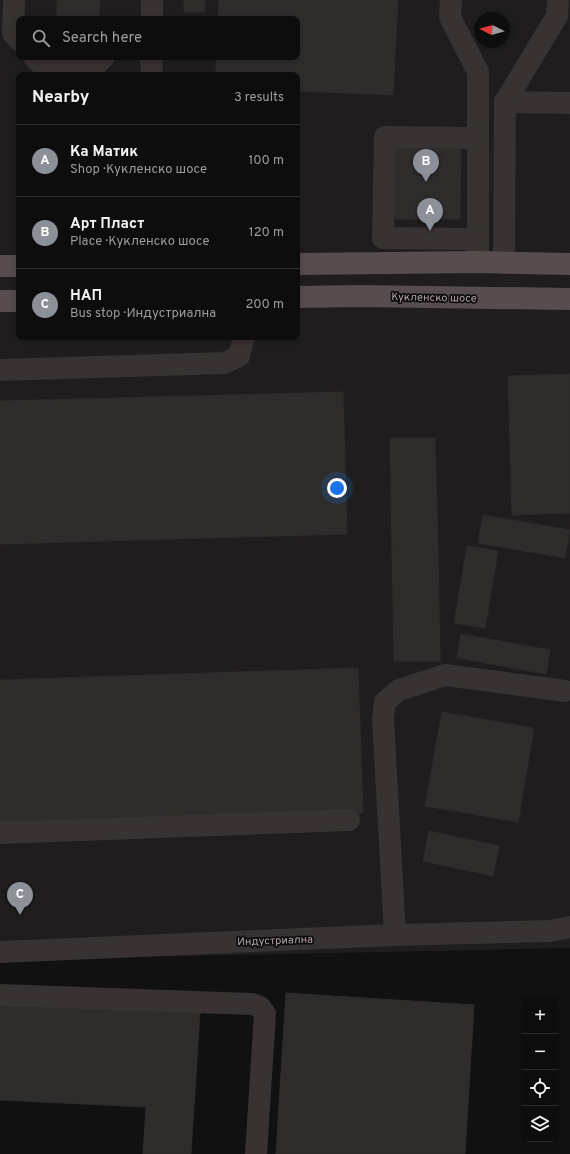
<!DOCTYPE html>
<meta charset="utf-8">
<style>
:root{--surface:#0e0d0d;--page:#1c1b1b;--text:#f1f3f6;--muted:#9b9c9d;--line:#2e2d2e;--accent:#8c9099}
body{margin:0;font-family:Overpass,sans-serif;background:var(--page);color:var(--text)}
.controls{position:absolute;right:12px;bottom:12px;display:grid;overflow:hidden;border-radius:8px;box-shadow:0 2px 6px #0003}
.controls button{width:36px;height:36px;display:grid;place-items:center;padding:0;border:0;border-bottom:1px solid var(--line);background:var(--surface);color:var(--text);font:20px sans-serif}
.compass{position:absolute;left:474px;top:12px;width:36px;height:36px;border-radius:50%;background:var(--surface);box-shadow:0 2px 6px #0003;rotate:276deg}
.you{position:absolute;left:337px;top:488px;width:14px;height:14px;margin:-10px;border:3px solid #fff;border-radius:50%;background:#1a73e8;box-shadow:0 0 0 6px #1a73e833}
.badge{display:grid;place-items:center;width:26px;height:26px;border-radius:50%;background:var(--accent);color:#fff;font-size:13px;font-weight:700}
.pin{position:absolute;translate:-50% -33px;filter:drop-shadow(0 1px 2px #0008)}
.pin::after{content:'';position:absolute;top:21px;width:14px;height:12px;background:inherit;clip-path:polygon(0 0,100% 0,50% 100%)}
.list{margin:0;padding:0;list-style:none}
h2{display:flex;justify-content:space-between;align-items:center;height:52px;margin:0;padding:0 16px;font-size:17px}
h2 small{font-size:13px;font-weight:400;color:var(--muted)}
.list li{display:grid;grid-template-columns:26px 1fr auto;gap:12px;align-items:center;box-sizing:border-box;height:72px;padding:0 16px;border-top:1px solid var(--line)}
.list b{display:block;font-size:15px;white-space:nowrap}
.list p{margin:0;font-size:13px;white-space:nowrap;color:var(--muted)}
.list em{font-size:13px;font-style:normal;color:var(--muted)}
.icon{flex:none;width:22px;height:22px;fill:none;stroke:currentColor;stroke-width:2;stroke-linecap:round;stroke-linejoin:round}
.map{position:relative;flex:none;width:570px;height:1154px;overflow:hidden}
.search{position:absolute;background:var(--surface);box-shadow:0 2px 6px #0003;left:16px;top:16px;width:284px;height:44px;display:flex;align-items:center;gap:10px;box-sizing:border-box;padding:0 14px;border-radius:8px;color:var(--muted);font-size:15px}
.panel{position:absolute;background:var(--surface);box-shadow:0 2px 6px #0003;left:16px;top:72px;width:284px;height:268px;border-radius:8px}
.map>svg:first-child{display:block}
</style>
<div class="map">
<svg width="570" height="1154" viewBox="0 0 570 1154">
<rect width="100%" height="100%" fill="#121111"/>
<path fill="#1f1d1d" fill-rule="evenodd" d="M0,0H570V948L0,960ZM480,18H504V42H480ZM19,19H297V57H19ZM19,75H297V337H19Z"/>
<g fill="#2f2c2c" stroke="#2f2b2b">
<polygon points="57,0 100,0 99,19 57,19"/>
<polygon points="184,0 205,0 204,12 184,12"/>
<polygon points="219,0 398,0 393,95 297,91 297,75 216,75 216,57 297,57 297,19 218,19"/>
<polygon points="391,144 461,145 460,219 390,219"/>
<polygon points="570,374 570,513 512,515 508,376"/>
<polygon points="343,392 347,534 0,544 0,401"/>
<polygon points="390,438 435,438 438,548 392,549"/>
<polygon points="483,515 570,530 565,558 478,543"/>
<polygon points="467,546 498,551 485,628 454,623"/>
<polygon points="438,548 440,661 394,661 392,549"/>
<polygon points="461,634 550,650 546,674 457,658"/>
<polygon points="358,668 363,813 0,825 0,680"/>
<polygon points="442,712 534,728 518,822 425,806"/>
<polygon points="429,831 499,846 493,876 423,861"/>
<polygon points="286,993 474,1005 465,1154 276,1154"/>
<polygon points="0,1002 200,1013 191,1154 143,1154 146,1107 0,1100"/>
</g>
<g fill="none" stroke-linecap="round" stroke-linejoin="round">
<g stroke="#383232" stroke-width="22">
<polyline points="14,0 13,33 19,40"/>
<polyline points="451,0 450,17 478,72 478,253"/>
<polyline points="152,19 152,0"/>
<polyline points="34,57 43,66 95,66 104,57"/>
<polyline points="151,57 152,75"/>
<polyline points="505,102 570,103"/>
<polyline points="477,138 385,137 383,238 478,239"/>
<polyline points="504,263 505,102 557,16 558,0"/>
<polyline points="0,370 225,363 239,356 244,337"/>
<polyline points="0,833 349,820"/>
<polyline points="395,935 383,719 385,702 399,690 445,675 565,691"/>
<polyline points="0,952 395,935 550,931 570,927"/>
<polyline points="0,995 252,1004 260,1007 265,1014 256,1154"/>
</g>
<g stroke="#574d4e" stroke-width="22">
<polyline points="297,264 478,262 570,264"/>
<polyline points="0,266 19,266"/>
<polyline points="297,297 360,296 570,299"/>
<polyline points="0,301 19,301"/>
</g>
</g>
<g text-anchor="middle" stroke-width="3.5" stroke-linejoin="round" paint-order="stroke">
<g font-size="11" fill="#b4a1a5" stroke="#0d0c0c">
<text transform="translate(434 297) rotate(1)" y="4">Кукленско шосе</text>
<text transform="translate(275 940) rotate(-2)" y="4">Индустриална</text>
</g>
</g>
</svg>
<div class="controls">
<button>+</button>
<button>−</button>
<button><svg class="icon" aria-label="locate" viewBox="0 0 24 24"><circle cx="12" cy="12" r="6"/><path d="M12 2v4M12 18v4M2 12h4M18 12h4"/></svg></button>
<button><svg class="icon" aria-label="layers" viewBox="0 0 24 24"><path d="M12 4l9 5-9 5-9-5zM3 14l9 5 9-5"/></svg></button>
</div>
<svg class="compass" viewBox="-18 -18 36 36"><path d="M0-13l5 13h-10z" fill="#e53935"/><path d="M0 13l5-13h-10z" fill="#9b9c9d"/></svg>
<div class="you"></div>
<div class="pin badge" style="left:430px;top:231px">A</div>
<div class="pin badge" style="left:426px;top:182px">B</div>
<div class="pin badge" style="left:20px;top:915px">C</div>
<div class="search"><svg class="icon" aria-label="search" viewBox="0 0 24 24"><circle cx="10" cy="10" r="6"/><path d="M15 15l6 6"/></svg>Search here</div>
<section class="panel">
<h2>Nearby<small>3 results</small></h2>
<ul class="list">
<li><span class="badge">A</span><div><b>Ка Матик</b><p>Shop · Кукленско шосе</p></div><em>100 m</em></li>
<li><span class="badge">B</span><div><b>Арт Пласт</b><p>Place · Кукленско шосе</p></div><em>120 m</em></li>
<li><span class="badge">C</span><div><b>НАП</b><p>Bus stop · Индустриална</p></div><em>200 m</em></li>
</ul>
</section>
</div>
